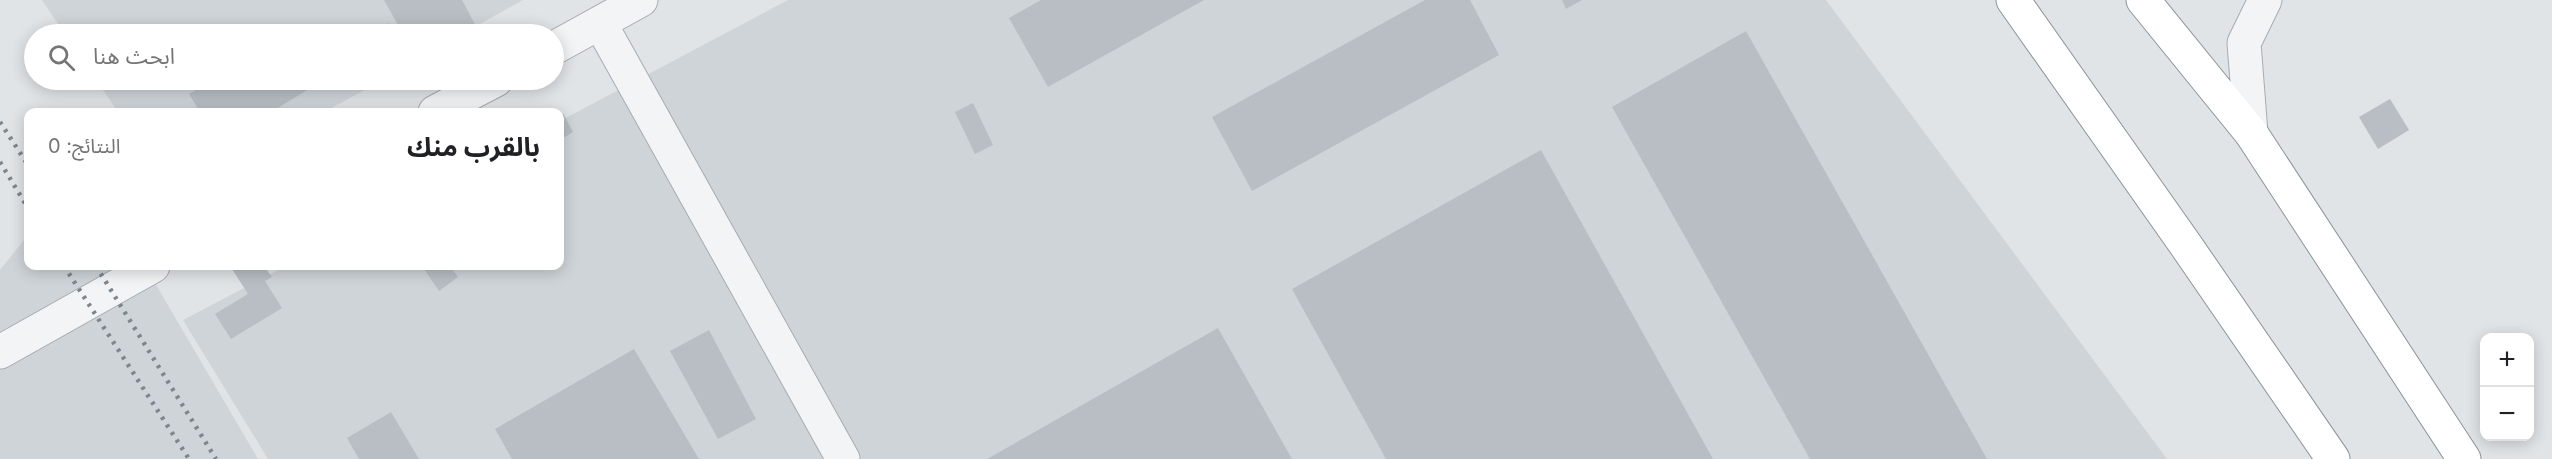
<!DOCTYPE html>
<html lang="ar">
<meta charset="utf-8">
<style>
:root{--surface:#fff;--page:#f6f6f6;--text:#202124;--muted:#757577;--line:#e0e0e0}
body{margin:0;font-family:Inter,"Noto Sans Arabic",sans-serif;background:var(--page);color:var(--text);direction:rtl}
.controls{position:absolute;right:18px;bottom:18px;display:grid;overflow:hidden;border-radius:12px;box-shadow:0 3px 15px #0003}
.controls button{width:54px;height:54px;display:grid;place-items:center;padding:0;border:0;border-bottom:2px solid var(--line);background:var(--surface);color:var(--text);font:30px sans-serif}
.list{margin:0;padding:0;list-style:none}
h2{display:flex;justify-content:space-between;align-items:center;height:78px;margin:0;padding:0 24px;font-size:26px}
h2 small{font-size:20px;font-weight:400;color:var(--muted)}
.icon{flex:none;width:33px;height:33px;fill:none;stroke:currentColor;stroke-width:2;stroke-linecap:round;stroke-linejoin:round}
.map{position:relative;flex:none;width:2552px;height:459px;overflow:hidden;direction:ltr}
.search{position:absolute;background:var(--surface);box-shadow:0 3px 15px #0003;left:24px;top:24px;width:540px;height:66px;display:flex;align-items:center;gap:15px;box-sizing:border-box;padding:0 21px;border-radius:33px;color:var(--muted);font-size:22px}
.panel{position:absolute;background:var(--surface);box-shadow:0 3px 15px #0003;left:24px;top:108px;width:540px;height:162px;border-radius:12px;direction:rtl}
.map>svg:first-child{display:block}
</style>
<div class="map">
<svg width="2552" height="459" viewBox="0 0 2552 459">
<rect width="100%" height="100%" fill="#e0e4e7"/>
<g fill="#cfd4d9">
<polygon points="42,0 523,0 462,34 65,34"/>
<polygon points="788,0 1826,0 2167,459 268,459 183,320 286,266 560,266 560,121"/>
<polygon points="96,80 383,80 324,112 118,112"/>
<polygon points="28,235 28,266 145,266 258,459 0,459 0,270"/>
</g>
<g fill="#b8bec4">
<polygon points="384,0 462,0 477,28 465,34 403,34"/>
<polygon points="1041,0 1204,0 1048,87 1009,18"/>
<polygon points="1425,0 1470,0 1499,55 1252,191 1212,117"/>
<polygon points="1562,0 1582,0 1566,9"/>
<polygon points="389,23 395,34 371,34 371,33"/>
<polygon points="1746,31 1987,459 1810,459 1612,107"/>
<polygon points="213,80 311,80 314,86 271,112 200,112 189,94"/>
<polygon points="2390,99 2409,130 2378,149 2359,117"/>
<polygon points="973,103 993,145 975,154 955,112"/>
<polygon points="563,113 573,132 560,140 560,115"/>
<polygon points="1541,150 1713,459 1386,459 1292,289"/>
<polygon points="238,266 264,266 272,277 265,281 282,308 231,339 215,314 248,294 232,269"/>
<polygon points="422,266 450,266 458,277 439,291"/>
<polygon points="1218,328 1292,459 987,459"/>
<polygon points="709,330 756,419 718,439 670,351"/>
<polygon points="634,349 699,459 512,459 495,429"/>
<polygon points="391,412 419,459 359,459 347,438"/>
</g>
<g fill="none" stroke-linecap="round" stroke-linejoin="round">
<g stroke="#a6acb1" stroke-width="35">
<g id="minor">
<polyline points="600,23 843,459"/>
<polyline points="554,48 641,0"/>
<polyline points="435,112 496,80"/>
<polyline points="2251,133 2244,43 2265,0"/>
<polyline points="0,352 153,266"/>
</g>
</g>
<g stroke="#89949c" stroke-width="35">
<g id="highway">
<polyline points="2013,0 2185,244 2333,459"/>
<polyline points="2143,0 2251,133 2464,459"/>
</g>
</g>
<use href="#minor" stroke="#f3f4f6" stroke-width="33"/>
<use href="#highway" stroke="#fff" stroke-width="33"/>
<g stroke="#7c868f" stroke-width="4.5" stroke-dasharray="3 6" stroke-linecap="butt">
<polyline points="0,122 28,165"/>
<polyline points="0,162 28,208"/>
<polyline points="64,266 189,459"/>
<polyline points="96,266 216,459"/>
</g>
</g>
</svg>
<div class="controls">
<button>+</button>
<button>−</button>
</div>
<div class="search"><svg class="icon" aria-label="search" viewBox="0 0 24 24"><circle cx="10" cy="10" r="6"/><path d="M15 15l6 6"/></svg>ابحث هنا</div>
<section class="panel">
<h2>بالقرب منك<small>النتائج: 0</small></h2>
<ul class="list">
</ul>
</section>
</div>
